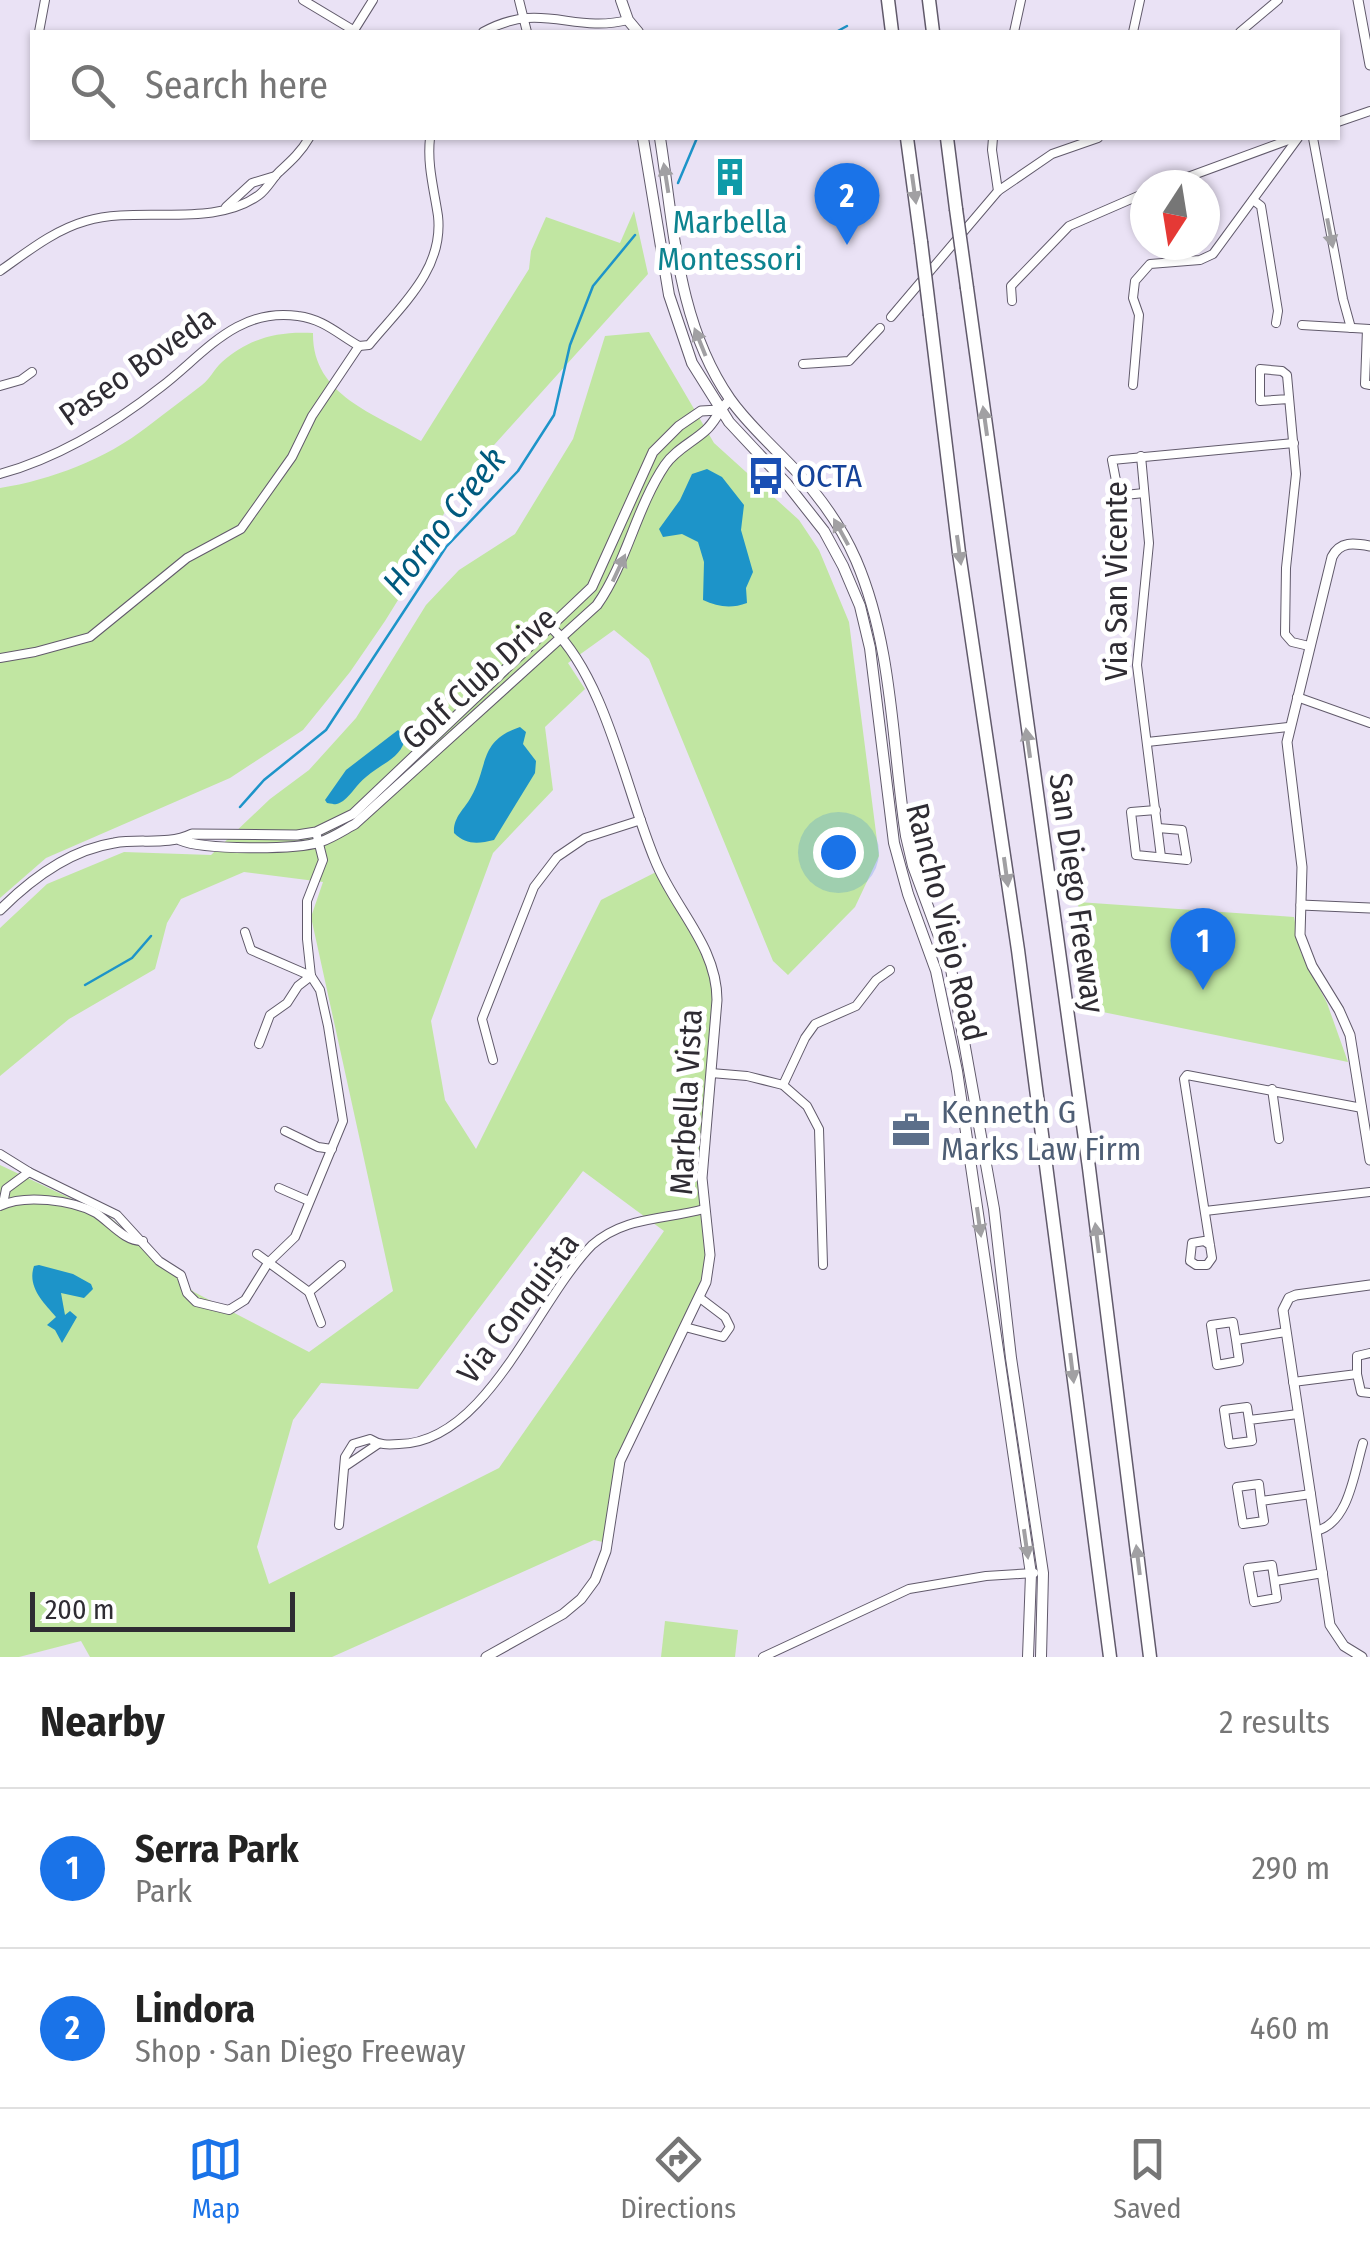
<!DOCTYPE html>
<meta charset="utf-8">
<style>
:root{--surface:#fff;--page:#f2f2f2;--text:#222;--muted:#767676;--line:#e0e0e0;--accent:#1a73e8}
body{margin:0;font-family:"Fira Sans Condensed",sans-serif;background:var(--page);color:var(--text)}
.compass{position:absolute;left:1130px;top:170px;width:90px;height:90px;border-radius:50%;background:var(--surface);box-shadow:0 2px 8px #0004;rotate:192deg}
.scale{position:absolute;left:30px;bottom:25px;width:265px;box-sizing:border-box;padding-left:10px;border:5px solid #2f2c33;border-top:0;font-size:28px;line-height:35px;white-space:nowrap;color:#2f2c33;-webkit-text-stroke:8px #fff;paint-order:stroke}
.you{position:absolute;left:838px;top:852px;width:35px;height:35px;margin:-25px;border:8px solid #fff;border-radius:50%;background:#1a73e8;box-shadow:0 0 0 15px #1a73e833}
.badge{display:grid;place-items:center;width:65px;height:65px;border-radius:50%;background:var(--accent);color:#fff;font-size:32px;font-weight:700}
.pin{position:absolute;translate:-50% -82px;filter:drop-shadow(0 2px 5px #0008)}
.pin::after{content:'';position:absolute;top:52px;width:35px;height:30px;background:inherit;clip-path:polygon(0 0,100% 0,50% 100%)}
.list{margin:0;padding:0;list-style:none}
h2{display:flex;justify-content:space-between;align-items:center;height:130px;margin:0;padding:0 40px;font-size:42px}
h2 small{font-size:32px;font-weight:400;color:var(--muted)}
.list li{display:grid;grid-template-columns:65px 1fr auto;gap:30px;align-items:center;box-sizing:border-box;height:160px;padding:0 40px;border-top:2px solid var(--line)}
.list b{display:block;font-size:38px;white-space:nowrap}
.list p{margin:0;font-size:32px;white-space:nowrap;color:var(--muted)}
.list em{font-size:32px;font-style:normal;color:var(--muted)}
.icon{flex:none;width:55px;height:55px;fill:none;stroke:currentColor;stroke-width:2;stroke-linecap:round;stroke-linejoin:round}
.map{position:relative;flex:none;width:1370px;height:1657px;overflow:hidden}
.search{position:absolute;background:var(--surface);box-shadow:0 2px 8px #0004;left:30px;right:30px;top:30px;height:110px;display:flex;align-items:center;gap:25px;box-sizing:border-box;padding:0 35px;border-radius:0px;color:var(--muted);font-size:38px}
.sheet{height:450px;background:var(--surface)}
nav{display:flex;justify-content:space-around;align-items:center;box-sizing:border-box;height:140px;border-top:2px solid var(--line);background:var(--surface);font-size:28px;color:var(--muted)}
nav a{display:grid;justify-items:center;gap:5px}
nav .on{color:var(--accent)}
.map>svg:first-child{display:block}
</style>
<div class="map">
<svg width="1370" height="1657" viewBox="0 0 1370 1657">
<rect width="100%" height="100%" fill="#eae2f5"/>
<g fill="#c1e6a2" fill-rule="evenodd">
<path d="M634,211L648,274L440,505L445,511L426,555L385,621L350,672L303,730L230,778L46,858L0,898V488C51,480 106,459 147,427C165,413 184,399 202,385C210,379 214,369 222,362C249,338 278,331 313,333C312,395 374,413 421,441L529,269L531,251L546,217L620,243Z"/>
<path d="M649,332L714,443L799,520L819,550L849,622L879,856L855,907L788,975L773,961L649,659L614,630L568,663L585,689L545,727L553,790L493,853L431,1021L445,1100L476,1149L601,900L660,870L716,981L702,1178L708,1274L620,1461L607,1543L594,1540L332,1657H90L81,1641L19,1657H0V1165L110,1217L194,1292L309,1352L393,1291L311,917L323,882L244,872L181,899L167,923L155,969L69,1019L0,1076V928L47,884L124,852L211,855L270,799L309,770L356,718L426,605L459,570L515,534L573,439L605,336ZM583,1171L664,1231L499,1468L269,1584L257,1547L293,1420L321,1383L418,1389Z"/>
<polygon points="1078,902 1294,917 1301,953 1327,1003 1348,1062 1088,1009"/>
<polygon points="665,1621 738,1630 735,1657 661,1657"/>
</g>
<g fill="#1d94c9">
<path d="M707,469L722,477L744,505L741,530L753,572L746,588L747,603C731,609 718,607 703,600L704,562L698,542L682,534L663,537L659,529L680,500L692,474Z"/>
<path d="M520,727L526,732L523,744L536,761L535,773L494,840C478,844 466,845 454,833C453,817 464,810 471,797C489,766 478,741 520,727Z"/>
<path d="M398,730L405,737C403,758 380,764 366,777C357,784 352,794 343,801C335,806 336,804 327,803L325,800L346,770Z"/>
<path d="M39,1265L73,1274L91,1284L93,1289L84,1298L61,1293L65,1315L70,1311L77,1317L62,1343L55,1330L47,1325L56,1317C43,1302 27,1287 34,1266Z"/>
</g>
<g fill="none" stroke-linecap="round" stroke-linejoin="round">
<g stroke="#1d94c9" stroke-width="2.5">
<polyline points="836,32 847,26"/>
<polyline points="678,183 697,138"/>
<polyline points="240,807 264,780 326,730 446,547 518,471 554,415 570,345 593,286 635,235"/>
<polyline points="85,985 132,958 151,936"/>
</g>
<g stroke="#615a6b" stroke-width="10">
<g id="minor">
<polyline points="303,0 353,30"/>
<polyline points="519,0 527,32"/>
<polyline points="39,32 45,0"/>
<polyline points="353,32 373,0"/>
<path d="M483,32C541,0 572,34 628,20"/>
<polyline points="1014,32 1021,0"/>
<polyline points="1133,32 1140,0"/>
<polyline points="1240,32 1278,0"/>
<polyline points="1338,122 1370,111"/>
<polyline points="993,138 992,150 998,191"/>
<polyline points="1313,138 1343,299 1351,328"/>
<polyline points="1166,185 1294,138"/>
<polyline points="1253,200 1261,206 1278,311 1276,323"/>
<polyline points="226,207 252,183 275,176"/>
<path d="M0,271C27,252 54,230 86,221C139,205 213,229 259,195C267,189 272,179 279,172C291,161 301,152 309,138"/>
<polyline points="1012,301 1011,286 1069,226 1145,193"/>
<polyline points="891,317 998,191 1052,154 1098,138"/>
<polyline points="1302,325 1370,329"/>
<polyline points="1367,329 1365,384 1370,385"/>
<path d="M359,346L369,345C400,307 444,270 438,216C434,189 427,165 430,138"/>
<polyline points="803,364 849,361 880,328"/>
<polyline points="1133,385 1139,315 1133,298 1135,281 1150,264 1200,260 1213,254 1298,138"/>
<polyline points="0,386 21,380 32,372"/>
<polyline points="1289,399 1260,401 1260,369 1282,371 1287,375 1296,474 1286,568 1285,634 1292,642 1309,646"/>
<polyline points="1141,456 1149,543 1137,665 1161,857"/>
<path d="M0,474C58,458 114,424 161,387C204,354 237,307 298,316C323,319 338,334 359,346"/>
<polyline points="1144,493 1125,495 1118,491 1112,460 1294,443"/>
<polyline points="0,658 35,652 90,637 187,558 241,529 292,457 312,416 359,346"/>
<polyline points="1297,697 1370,723"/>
<polyline points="1147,742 1288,727"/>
<polyline points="1156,810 1131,812 1136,855 1187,860 1182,830 1158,828"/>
<polyline points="245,932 251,950 311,976"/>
<polyline points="259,1044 270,1015 287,1003 298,986 311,976"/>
<polyline points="493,1060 482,1019 534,887 557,857 585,838 641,820"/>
<polyline points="711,1073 747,1076 783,1085 807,1106 819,1129 823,1265"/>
<polyline points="783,1085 805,1038 815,1024 856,1006 876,980 890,970"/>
<polyline points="1272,1089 1279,1139"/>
<polyline points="285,1131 318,1147 332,1149"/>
<polyline points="0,1154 29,1172 117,1215 159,1261 181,1275 187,1293 196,1302 229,1310 245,1300 268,1263 295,1237 343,1121 328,1026 320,990 311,976 307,939 307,901 323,860 316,832"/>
<polyline points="279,1188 309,1201"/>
<polyline points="3,1204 6,1189 29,1172"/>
<path d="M0,1206C24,1194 72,1200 96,1213C111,1223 125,1242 143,1241"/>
<polyline points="1205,1211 1370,1192"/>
<polyline points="1210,1245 1204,1241 1192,1243 1190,1261 1196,1265 1207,1265 1212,1258 1184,1079 1187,1075 1362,1108"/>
<polyline points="257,1254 309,1292 341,1265"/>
<polyline points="309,1292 321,1323"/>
<polyline points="685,1327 723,1337 730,1327 725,1317 700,1298"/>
<polyline points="1236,1340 1233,1322 1211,1325 1217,1365 1239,1361 1236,1340 1286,1332"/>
<polyline points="1357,1374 1361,1392 1370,1393"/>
<polyline points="1293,1382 1357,1374 1357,1356 1370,1353"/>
<polyline points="1249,1420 1247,1407 1224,1410 1229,1444 1252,1441 1249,1420 1298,1414"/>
<polyline points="347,1465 378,1444"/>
<polyline points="1261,1501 1259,1484 1237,1487 1243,1524 1264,1521 1261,1501 1311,1494"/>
<path d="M339,1525L345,1457L353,1444L370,1439C379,1445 388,1445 399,1444C487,1443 536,1302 592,1245C625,1216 664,1220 704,1209"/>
<path d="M1316,1531C1349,1523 1354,1473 1363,1443"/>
<polygon points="1272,1565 1277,1598 1254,1602 1248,1568"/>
<polyline points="1275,1581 1323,1573"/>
<polyline points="763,1657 909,1589 986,1576 1034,1573"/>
</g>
</g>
<g stroke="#615a6b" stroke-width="11">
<g id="tertiary">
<polyline points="1358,0 1370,65"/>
<path d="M1370,546C1354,543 1340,541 1332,557L1287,742L1302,867L1300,935L1312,966L1339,1010L1350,1035L1370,1160"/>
<path d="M180,840C203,850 295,850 320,842C332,838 344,830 355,824L597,605C627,562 636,508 665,465C675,450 693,442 706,430C716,421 719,409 730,400"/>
<polyline points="1301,905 1370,908"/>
<path d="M0,910C31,879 69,850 114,843C140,838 167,846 192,834L297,835L316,832L353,814L592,587L653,452L679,426L701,411L719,410"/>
<path d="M486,1657L563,1614L581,1599L595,1580L606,1551L620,1461L706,1282L710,1255L702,1178L717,1000C717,946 674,908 655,860C626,791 606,680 552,628"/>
<polyline points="1362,1657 1344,1646 1330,1625 1283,1310 1289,1298 1296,1295 1370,1285"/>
</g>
</g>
<g stroke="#615a6b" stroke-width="12">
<g id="secondary">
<polyline points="621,0 628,20 638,32"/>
<polyline points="643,138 669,295 692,363 729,422 787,484 824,531 843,566 860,606 870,648 894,843 908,894 936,971 957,1071 1031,1574 1028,1657"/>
<path d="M660,138C674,226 677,323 730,399C749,426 775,448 797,472C821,498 842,528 856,560C893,646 892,745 906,836L913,866L951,969L994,1209L1011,1358L1043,1573L1041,1657"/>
</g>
</g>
<g stroke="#615a6b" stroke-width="15">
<g id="motorway">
<polyline points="888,0 892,32"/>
<polyline points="929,0 933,32"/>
<polyline points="907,138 921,242"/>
<polyline points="947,138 956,209"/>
<polyline points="967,288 1089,1168 1150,1657"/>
<polyline points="930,315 959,553 1018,950 1110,1657"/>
</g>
</g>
<use href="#minor" stroke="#fff" stroke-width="8"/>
<use href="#tertiary" stroke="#fff" stroke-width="9"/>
<use href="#secondary" stroke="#fff" stroke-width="10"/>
<use href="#motorway" stroke="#fff" stroke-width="12"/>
<g stroke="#615a6b" stroke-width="15" stroke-linecap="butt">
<g id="motorway-bridge">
<polyline points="956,209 967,288"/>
<polyline points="921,242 930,315"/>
</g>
</g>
<use href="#motorway-bridge" stroke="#fff" stroke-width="12"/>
</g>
<defs><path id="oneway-solid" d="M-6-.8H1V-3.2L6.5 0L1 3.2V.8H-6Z" transform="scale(2.5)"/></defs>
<g fill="#a1a0a3">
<use href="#oneway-solid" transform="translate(666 178) rotate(-99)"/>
<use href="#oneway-solid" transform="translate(914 189) rotate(82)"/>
<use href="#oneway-solid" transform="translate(1330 233) rotate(79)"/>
<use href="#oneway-solid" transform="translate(700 342) rotate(-112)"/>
<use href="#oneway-solid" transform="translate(985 421) rotate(-98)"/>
<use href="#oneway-solid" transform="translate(841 532) rotate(-119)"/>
<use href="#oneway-solid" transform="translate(959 550) rotate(82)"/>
<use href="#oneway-solid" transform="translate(619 568) rotate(-65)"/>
<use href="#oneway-solid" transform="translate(1028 743) rotate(-98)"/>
<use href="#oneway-solid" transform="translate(1006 872) rotate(82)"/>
<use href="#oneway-solid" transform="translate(979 1222) rotate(82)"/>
<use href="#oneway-solid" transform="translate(1097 1238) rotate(-97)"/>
<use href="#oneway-solid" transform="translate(1072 1368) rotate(83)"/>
<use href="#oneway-solid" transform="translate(1026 1544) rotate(82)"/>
<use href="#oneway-solid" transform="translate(1138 1560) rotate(-97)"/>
</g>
<defs>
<g id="building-bare" transform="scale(3)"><path d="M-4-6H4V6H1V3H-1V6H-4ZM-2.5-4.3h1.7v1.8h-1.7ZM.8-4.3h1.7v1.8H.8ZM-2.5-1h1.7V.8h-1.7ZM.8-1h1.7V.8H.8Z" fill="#0f9aa8" stroke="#fff" stroke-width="2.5" paint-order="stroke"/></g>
<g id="bus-bare" transform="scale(3)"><path d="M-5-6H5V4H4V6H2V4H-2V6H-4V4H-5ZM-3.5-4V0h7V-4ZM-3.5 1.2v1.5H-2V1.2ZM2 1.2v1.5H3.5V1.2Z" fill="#1a4fb4" stroke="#fff" stroke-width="2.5" paint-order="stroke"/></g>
<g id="office-bare" transform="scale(3)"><path d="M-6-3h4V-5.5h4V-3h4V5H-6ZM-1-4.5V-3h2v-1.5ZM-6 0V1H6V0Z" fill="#5c6f8a" stroke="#fff" stroke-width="2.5" paint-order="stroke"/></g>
</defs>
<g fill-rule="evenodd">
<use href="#building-bare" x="730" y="177"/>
<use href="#bus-bare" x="766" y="476"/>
<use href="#office-bare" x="911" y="1130"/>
</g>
<g text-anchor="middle" stroke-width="10" stroke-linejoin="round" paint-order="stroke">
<g font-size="32" fill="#0d838f" stroke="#fff">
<text x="730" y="233">Marbella<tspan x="730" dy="37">Montessori</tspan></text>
</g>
<g font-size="32" fill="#2f2c33" stroke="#fff">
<text transform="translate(137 366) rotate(-35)" y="11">Paseo Boveda</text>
<text transform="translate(1116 581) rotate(-90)" y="11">Via San Vicente</text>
<text transform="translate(479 678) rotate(-42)" y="11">Golf Club Drive</text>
<text transform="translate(1077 893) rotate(82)" y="11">San Diego Freeway</text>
<text transform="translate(946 922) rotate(76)" y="11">Rancho Viejo Road</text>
<text transform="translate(686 1102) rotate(-87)" y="11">Marbella Vista</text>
<text transform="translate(518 1308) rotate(-53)" y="11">Via Conquista</text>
</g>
<g font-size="32" fill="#164399" stroke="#fff" text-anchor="start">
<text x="796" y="487">OCTA</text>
</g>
<g font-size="32" fill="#4e5e75" stroke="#fff" text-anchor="start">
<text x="941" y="1123">Kenneth G<tspan x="941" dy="37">Marks Law Firm</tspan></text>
</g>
<g font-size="35" font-style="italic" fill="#005a7e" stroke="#fff">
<text transform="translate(444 521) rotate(-52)" y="12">Horno Creek</text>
</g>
</g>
</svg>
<svg class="compass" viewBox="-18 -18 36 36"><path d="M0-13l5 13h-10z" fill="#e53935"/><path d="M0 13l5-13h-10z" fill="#767676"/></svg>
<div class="scale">200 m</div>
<div class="you"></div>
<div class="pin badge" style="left:1203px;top:990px">1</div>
<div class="pin badge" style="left:847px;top:245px">2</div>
<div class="search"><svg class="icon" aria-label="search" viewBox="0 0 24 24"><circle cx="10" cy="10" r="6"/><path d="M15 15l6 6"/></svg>Search here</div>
</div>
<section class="sheet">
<h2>Nearby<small>2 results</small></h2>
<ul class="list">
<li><span class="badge">1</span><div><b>Serra Park</b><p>Park</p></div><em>290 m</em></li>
<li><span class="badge">2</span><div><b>Lindora</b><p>Shop · San Diego Freeway</p></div><em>460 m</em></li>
</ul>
</section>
<nav>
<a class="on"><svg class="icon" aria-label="map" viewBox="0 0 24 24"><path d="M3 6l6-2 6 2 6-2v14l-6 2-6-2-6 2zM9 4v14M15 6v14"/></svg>Map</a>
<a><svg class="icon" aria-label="directions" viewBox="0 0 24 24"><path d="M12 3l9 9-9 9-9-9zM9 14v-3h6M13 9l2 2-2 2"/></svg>Directions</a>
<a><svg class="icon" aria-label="saved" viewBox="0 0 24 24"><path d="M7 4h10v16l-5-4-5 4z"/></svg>Saved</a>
</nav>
